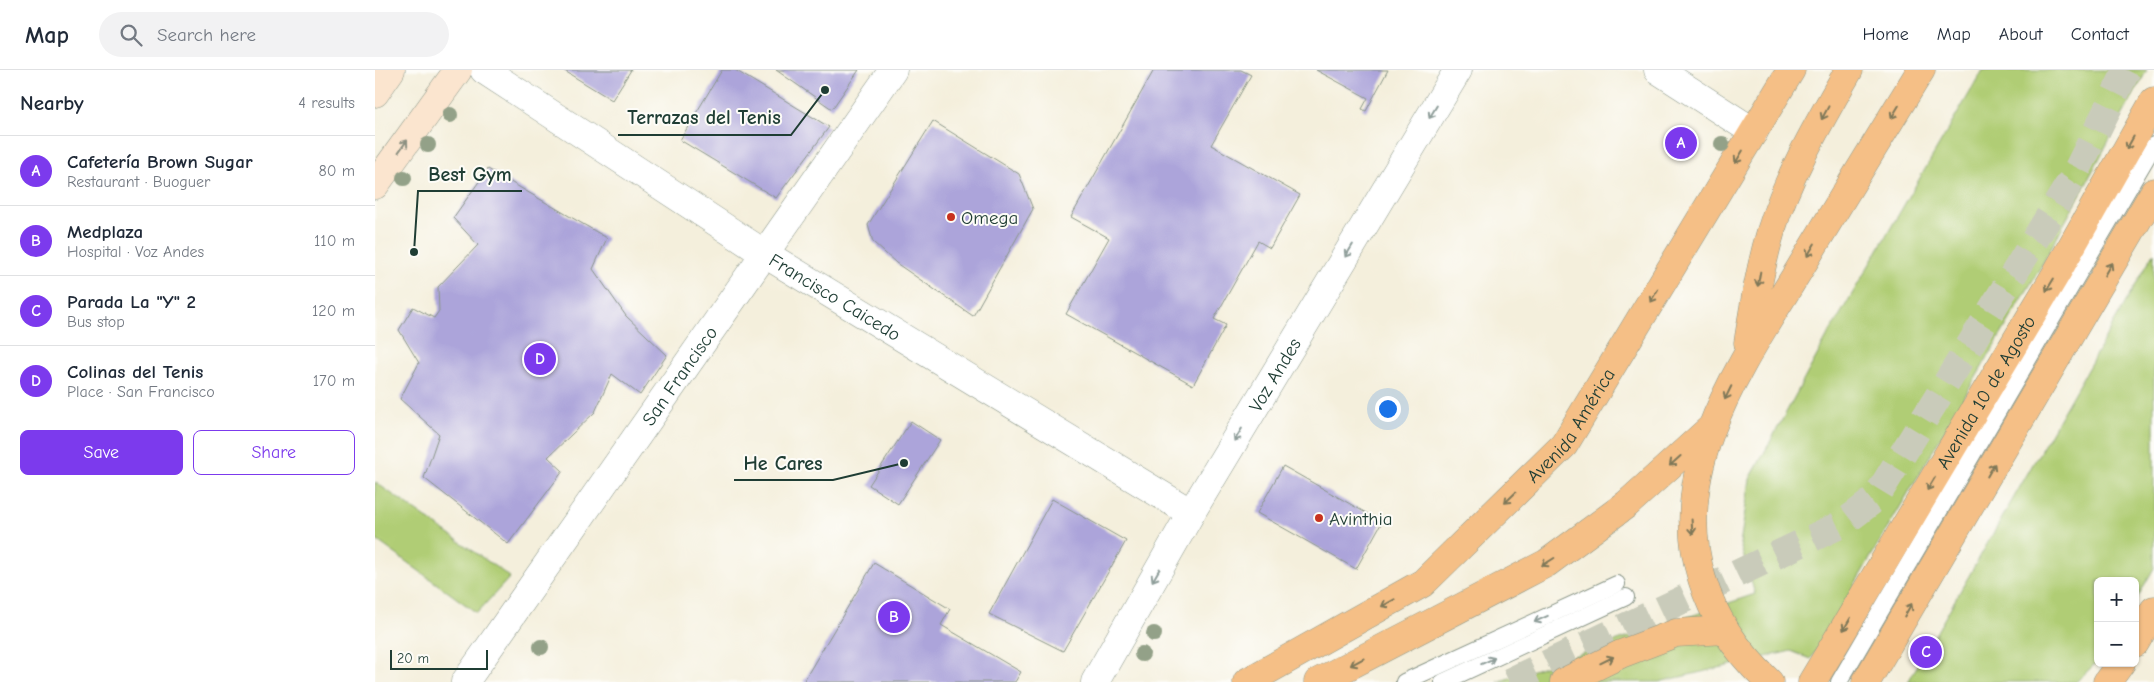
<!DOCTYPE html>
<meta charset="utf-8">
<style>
:root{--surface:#fff;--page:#f2f2f3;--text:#1f2937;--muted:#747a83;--line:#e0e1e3;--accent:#7c3aed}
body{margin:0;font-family:"Comic Neue",sans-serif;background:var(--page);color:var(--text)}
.controls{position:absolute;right:15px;bottom:15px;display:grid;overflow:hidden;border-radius:8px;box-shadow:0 1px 4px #0004}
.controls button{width:45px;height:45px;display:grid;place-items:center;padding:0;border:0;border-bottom:1px solid var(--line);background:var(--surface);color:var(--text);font:25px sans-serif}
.scale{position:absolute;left:15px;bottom:12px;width:98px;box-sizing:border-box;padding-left:5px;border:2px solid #1f3d34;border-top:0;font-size:14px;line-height:18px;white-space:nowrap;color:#1f3d34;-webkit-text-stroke:4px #fdfcf7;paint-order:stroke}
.you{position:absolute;left:1012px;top:338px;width:18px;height:18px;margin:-12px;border:4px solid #fff;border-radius:50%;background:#1a73e8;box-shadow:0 0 0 8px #1a73e833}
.badge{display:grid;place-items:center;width:32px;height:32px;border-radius:50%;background:var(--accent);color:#fff;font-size:16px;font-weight:700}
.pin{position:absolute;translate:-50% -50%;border:2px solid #fff;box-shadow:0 1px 5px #0006}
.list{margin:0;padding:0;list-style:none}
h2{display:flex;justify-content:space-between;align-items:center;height:65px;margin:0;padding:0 20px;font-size:21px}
h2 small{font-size:16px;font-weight:400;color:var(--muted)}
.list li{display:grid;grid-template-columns:32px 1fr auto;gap:15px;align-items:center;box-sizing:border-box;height:70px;padding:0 20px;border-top:1px solid var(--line)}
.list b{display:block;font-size:19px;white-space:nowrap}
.list p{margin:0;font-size:16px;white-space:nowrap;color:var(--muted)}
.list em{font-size:16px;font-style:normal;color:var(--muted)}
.actions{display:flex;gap:10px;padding:15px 20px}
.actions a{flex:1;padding:11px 0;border:1px solid var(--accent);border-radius:8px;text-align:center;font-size:18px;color:var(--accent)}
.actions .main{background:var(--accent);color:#fff}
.icon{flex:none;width:28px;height:28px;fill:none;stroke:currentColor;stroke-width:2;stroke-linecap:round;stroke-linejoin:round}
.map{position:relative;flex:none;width:1779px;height:612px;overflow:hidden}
header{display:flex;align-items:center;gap:30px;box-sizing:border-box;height:70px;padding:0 25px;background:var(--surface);border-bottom:1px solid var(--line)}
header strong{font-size:24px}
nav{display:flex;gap:28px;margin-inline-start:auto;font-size:18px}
.search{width:350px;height:45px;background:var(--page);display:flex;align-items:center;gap:12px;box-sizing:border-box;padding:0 18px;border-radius:28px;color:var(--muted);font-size:19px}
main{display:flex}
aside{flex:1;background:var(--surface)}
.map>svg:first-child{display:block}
</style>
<header>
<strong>Map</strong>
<div class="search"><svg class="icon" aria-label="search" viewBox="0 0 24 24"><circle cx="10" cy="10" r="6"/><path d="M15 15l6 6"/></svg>Search here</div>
<nav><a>Home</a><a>Map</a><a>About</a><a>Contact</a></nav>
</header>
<main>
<aside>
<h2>Nearby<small>4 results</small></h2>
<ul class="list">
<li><span class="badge">A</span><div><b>Cafetería Brown Sugar</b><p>Restaurant · Buoguer</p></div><em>80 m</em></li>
<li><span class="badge">B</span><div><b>Medplaza</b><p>Hospital · Voz Andes</p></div><em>110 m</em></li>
<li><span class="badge">C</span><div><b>Parada La &quot;Y&quot; 2</b><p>Bus stop</p></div><em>120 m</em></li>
<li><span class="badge">D</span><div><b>Colinas del Tenis</b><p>Place · San Francisco</p></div><em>170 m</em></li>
</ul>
<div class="actions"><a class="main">Save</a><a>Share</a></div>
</aside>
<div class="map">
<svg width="1779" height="612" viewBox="0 0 1779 612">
<rect width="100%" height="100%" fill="#fdfcf7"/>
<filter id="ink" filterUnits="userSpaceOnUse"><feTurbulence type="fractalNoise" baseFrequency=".02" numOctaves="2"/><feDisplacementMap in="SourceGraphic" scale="10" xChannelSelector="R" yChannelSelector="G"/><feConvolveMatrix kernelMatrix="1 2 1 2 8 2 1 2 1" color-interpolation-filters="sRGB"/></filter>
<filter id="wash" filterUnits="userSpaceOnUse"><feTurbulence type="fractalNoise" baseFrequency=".0096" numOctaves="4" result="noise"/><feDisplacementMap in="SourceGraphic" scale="20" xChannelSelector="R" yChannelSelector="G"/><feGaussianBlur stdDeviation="1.12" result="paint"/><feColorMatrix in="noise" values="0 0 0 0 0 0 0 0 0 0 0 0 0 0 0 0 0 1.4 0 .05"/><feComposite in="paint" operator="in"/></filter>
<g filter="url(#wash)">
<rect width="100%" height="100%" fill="#f4efdc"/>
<g fill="#b0cd74" stroke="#688554">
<polygon points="1608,0 1772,0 1668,193 1436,589 1416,581 1284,612 1123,612 1380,524 1365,474 1375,409 1452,267"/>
<polygon points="1779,183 1779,498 1760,532 1760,511 1723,511 1723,591 1701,612 1533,612"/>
<polygon points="0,412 135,507 102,543 0,469"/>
</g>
<g id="blocks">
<g fill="#aca4da">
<polygon points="188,0 256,0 237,30"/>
<polygon points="347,0 360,0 454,57 401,128 305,70"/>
<polygon points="401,0 484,0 457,39"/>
<polygon points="779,0 866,0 876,5 836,75 925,125 895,178 883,171 839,249 851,255 818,315 691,244 734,168 696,147"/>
<polygon points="941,0 1013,0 991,41 987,39 993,28"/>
<polygon points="558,51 644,104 658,139 598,246 521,193 498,172 493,155"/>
<polygon points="113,99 232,168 218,199 251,246 292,285 265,325 237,304 220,342 173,387 188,401 133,474 49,408 64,364 25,329 44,293 24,260 38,237 59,248 64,241 63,217 103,175 78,148"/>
<polygon points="536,351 565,370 523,434 494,415"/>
<polygon points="908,396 1007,452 981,499 882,443"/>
<polygon points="677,429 751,471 688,581 614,544"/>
<polygon points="499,493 575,539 566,555 646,602 640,612 428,612"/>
</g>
</g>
</g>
<g filter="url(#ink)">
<use href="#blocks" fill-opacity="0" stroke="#8a9688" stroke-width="1"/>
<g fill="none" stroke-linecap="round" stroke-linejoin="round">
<polyline stroke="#c9cbba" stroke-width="28" stroke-dasharray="28 14" stroke-linecap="butt" points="1134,612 1467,454 1500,429 1699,106 1752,0"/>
<g stroke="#8a9688" stroke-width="18">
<g id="lane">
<polyline points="1029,612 1242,514"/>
<polyline points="1068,612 1251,527"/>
<polyline points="1464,612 1779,75"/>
</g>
</g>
<g stroke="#8a9688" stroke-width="29">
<g id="street">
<path id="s1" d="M109,0L390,184L816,443"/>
<polyline points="1283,0 1379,62"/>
<path id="s2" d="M90,612L518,0"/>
<path id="s3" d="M720,612L816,443L1083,0"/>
</g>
</g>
<g stroke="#8a9688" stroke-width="29">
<g id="secondary">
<polyline points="0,23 16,0"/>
<polyline points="0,115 83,0"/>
</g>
</g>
<g stroke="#8a9688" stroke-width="29">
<g id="primary">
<path d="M1373,273C1379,235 1385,198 1396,161C1413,105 1445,51 1474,0"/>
<polyline points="1760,573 1779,540"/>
<path id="s4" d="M872,612L1048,513L1189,375L1416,0"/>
<polyline points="943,612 1172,493 1252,434 1336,358"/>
<polyline points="1189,612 1246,584 1301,563 1350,560"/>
<path d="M1394,612C1364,584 1339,549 1327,509C1292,396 1368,292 1424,200C1464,133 1505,67 1546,0"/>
<path id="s5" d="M1437,612L1681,204L1779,31"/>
<polyline points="1491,612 1779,122"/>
<polyline points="1732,612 1746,593"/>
</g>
</g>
<use href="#lane" stroke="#fff" stroke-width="16"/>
<use href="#street" stroke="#fff" stroke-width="28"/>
<use href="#secondary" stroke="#fbe5cf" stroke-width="28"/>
<use href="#primary" stroke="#f5bf86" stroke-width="28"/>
</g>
<g fill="#93a188">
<circle cx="75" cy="45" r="8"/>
<circle cx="1347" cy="74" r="8"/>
<circle cx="53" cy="75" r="8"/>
<circle cx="29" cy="108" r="8"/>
<circle cx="779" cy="564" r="8"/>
<circle cx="166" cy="577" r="8"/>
<circle cx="767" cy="584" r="8"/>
</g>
<defs><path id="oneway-shaft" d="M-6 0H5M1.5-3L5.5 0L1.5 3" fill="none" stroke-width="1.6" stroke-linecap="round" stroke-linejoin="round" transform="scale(1.25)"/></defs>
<g stroke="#8f9e9a">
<use href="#oneway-shaft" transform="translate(1058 42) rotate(121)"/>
<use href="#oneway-shaft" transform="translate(974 181) rotate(121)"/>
<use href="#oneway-shaft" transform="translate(863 365) rotate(121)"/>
<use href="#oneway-shaft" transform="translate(781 505) rotate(120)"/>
<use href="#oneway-shaft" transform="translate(1166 549) rotate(155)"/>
<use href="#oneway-shaft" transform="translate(1113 591) rotate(-25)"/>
</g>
<g stroke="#7f7859">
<use href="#oneway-shaft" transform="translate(1520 42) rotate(121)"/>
<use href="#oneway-shaft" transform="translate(1450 43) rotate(118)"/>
<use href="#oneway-shaft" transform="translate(1755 73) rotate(119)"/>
<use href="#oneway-shaft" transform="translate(1364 87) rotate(121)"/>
<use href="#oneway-shaft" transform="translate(1436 180) rotate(121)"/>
<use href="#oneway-shaft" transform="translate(1733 199) rotate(-60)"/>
<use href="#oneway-shaft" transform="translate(1384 209) rotate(100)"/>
<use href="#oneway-shaft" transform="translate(1675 215) rotate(121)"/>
<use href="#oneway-shaft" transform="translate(1279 226) rotate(121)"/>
<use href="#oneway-shaft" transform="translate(1353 323) rotate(116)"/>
<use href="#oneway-shaft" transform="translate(1300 391) rotate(138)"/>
<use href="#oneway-shaft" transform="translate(1616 400) rotate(-60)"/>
<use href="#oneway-shaft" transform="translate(1556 414) rotate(121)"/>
<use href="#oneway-shaft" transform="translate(1135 428) rotate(136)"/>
<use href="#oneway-shaft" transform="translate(1317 457) rotate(87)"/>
<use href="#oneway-shaft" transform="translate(1173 492) rotate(148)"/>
<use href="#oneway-shaft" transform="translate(1013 533) rotate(151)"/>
<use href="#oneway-shaft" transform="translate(1533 540) rotate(-60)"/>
<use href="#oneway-shaft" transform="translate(1472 554) rotate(121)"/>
<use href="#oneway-shaft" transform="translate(1232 590) rotate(-26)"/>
<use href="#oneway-shaft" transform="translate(982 592) rotate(152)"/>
</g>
<use stroke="#8d9182" href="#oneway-shaft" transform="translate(28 76) rotate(-54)"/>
</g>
<g fill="#c8321e" stroke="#fdfcf7" stroke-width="2">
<circle cx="576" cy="147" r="5"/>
<circle cx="944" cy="448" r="5"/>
</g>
<g text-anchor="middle" stroke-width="4" stroke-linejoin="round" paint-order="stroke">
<g font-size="19" fill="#1f3d34" stroke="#fdfcf7" text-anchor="start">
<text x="586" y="154">Omega</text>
<text x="954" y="455">Avinthia</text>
</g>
<g font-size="19" fill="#1f3d34" stroke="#fdfcf7">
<text dy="7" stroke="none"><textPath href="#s1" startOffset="418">Francisco Caicedo</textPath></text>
<text dy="7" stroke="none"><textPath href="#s3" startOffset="356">Voz Andes</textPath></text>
<text dy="7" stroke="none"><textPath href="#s2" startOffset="374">San Francisco</textPath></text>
<text dy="7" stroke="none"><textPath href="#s5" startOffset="338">Avenida 10 de Agosto</textPath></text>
<text dy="7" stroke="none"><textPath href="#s4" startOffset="419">Avenida América</textPath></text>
</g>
</g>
<path fill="none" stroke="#1f3d34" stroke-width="2" d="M450 20L416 65H243M39 182L43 121H147M529 393L458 410H359"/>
<g fill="#1f3d34" stroke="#fdfcf7" stroke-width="2">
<circle cx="450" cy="20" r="5"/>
<circle cx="39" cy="182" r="5"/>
<circle cx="529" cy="393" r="5"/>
</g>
<g font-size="20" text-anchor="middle" font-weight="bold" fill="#1f3d34" stroke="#fdfcf7" stroke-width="4" stroke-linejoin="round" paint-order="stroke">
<text x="329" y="54">Terrazas del Tenis</text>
<text x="95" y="111">Best Gym</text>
<text x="408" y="400">He Cares</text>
</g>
</svg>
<div class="controls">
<button>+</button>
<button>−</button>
</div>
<div class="scale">20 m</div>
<div class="you"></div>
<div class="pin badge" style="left:1306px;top:73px">A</div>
<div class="pin badge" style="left:519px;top:547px">B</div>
<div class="pin badge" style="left:1551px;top:582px">C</div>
<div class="pin badge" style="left:165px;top:289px">D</div>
</div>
</main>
